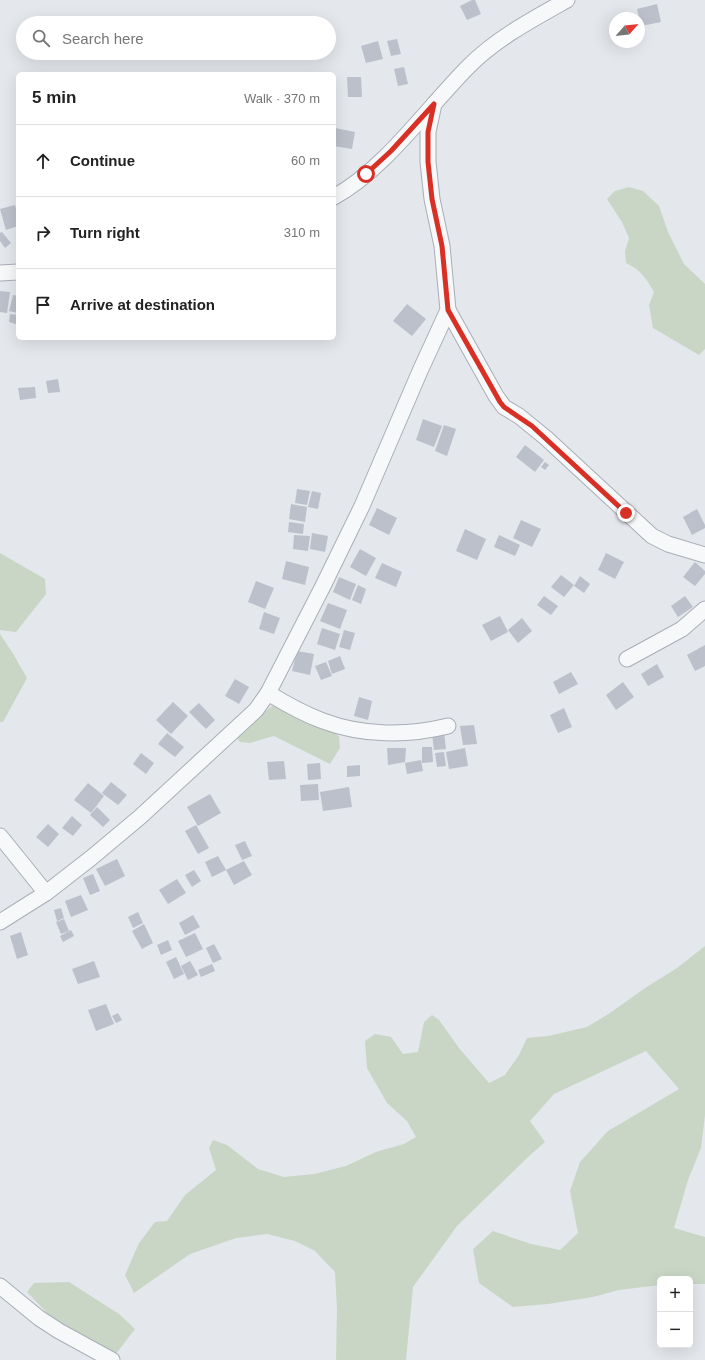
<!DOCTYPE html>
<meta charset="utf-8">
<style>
:root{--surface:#fff;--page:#f2f2f2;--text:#222;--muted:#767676;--line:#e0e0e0}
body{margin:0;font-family:Arial,sans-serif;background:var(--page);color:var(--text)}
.controls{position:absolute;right:12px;bottom:12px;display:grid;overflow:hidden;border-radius:6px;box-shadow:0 4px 16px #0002}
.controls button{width:36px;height:36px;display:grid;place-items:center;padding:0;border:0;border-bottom:1px solid var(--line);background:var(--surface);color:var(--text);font:20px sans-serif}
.compass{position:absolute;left:609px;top:12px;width:36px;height:36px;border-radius:50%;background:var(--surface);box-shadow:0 4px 16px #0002;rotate:63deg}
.stop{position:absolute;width:12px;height:12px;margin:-9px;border:3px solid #d93025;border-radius:50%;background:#fff}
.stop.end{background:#d93025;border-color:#fff;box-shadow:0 1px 4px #0008}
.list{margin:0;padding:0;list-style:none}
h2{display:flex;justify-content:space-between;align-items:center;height:52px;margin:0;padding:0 16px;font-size:17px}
h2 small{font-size:13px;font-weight:400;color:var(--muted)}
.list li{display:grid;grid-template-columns:26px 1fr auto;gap:12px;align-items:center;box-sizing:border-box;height:72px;padding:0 16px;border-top:1px solid var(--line)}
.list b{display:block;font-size:15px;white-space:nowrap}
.list em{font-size:13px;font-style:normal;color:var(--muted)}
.icon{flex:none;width:22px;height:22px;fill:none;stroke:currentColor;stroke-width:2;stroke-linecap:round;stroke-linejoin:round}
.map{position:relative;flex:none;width:705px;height:1360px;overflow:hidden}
.search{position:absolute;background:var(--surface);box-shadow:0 4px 16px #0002;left:16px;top:16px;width:320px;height:44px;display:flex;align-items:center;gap:10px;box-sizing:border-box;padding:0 14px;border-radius:22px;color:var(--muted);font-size:15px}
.panel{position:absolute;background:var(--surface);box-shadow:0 4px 16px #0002;left:16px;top:72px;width:320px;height:268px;border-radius:6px}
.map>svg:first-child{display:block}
</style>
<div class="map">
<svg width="705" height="1360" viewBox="0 0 705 1360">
<rect width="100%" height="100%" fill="#e4e7ec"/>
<g fill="#c9d6c5">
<path d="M629,187L643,191L659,206L668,232L684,264L705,284V349L699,355L653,328L649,305L654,292C646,278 641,270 626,263L625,251L629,238L622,222L607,199L615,191Z"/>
<polygon points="0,553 45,579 46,594 16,632 0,630"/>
<polygon points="0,634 12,652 27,678 3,722 0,722"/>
<polygon points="273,705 312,718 339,736 340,748 330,764 274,736 250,743 240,742 236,737"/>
<polygon points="705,946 705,1115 701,1148 688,1180 674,1228 705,1237 705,1284 690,1284 690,1279 660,1279 660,1285 619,1290 593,1297 548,1304 513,1307 479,1283 473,1249 493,1231 531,1244 560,1250 578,1233 570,1191 580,1162 608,1131 679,1089 646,1051 554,1094 530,1121 545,1142 528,1157 457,1226 413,1287 406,1360 336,1360 337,1309 335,1272 315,1251 295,1241 267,1234 236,1238 190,1254 134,1293 125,1275 139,1243 155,1222 167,1221 185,1195 216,1170 209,1148 213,1140 227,1145 258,1169 284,1177 314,1174 346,1166 376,1152 404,1144 416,1137 407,1121 387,1103 367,1068 365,1041 375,1034 391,1037 403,1054 418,1052 424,1022 432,1015 439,1020 459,1048 489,1083 505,1075 519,1055 527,1038 548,1036 587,1027 610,1013 645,988 677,968"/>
<polygon points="69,1282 119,1314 135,1329 112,1359 50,1316 27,1292 34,1283"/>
</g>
<g fill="#bbc0ca">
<polygon points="472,0 475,0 481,14 467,20 460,6"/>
<polygon points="657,4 661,22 641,26 637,9"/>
<polygon points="397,39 401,54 391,56 387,41"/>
<polygon points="378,41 383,59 366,63 361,46"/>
<polygon points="404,67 408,84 398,86 394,69"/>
<polygon points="347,77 361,77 362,97 348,97"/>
<polygon points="335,128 355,132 352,149 334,146"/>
<polygon points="15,205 18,217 18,226 6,230 0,209"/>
<polygon points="2,232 11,243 5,248 0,241 0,233"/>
<polygon points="0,291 10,292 7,313 0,312"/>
<polygon points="13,295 18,296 18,313 9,311"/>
<polygon points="407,304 426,319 412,336 393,321"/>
<polygon points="10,314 18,315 16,324 9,322"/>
<polygon points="58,379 60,392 48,393 46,381"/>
<polygon points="35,387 36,398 20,400 18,388"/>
<polygon points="423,419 442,426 434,447 416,440"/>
<polygon points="444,425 456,429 447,456 435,451"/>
<polygon points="525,445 544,460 535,472 516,457"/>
<polygon points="545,462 549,465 545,470 541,467"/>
<polygon points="297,489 310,491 307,505 295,503"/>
<polygon points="312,491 321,493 318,509 308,507"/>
<polygon points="291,504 307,507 305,522 289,519"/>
<polygon points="377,508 397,518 389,535 369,525"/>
<polygon points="697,509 705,525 705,528 692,535 683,517"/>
<polygon points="521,520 541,529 532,547 513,538"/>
<polygon points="289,522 304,524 303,534 288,532"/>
<polygon points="465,529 486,539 477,560 456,551"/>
<polygon points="312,533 328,536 325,552 310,549"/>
<polygon points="294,535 310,536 308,551 293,549"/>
<polygon points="499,535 520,545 515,556 494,547"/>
<polygon points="360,549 376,558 366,576 350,567"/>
<polygon points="606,553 624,562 615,579 598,570"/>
<polygon points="286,561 309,567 305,585 282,579"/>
<polygon points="695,562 705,571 705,574 695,586 683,577"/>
<polygon points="382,563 402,572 396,587 375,578"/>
<polygon points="561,575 574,585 564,597 551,587"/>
<polygon points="580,576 590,584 584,593 574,586"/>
<polygon points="339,577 356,584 350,600 333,592"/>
<polygon points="256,581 274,588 265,609 248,602"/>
<polygon points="358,585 366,589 361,604 352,600"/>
<polygon points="544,596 558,606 551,615 537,605"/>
<polygon points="685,596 693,607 678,617 671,606"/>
<polygon points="328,603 347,610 340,629 320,621"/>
<polygon points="264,612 280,618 274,634 259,629"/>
<polygon points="500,616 508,632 491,641 482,625"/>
<polygon points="522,618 532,631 518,643 508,630"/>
<polygon points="322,628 340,634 335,650 317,644"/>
<polygon points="344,630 355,633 350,650 339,647"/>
<polygon points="705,645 705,666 695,671 687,655"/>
<polygon points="297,651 314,654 310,675 292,671"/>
<polygon points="340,656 345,669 332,674 328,661"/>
<polygon points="326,662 332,676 321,680 315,666"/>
<polygon points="657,664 664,677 648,686 641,674"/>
<polygon points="571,672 578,684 559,694 553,682"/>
<polygon points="235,679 249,687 239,704 225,696"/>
<polygon points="623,682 634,697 616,710 606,695"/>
<polygon points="359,697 372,701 368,720 354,716"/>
<polygon points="173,702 188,716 171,734 156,720"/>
<polygon points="199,703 215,720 206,729 189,712"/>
<polygon points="564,708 572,727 558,733 550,715"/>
<polygon points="474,725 477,744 463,745 460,726"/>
<polygon points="444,732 446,749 434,750 432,734"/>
<polygon points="167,733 184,747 175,757 158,744"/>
<polygon points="422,747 432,747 433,762 422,763"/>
<polygon points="387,748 406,748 405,762 388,765"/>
<polygon points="465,748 468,766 449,769 446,752"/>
<polygon points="444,752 446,766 437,767 435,753"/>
<polygon points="141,753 154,763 146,774 133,764"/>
<polygon points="421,760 423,771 407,774 405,763"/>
<polygon points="284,761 286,779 269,780 267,762"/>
<polygon points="320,763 321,779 308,780 307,764"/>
<polygon points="360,765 360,776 347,777 347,766"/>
<polygon points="111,782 127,795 118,805 102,793"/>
<polygon points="88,783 104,796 91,813 74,800"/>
<polygon points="318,784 319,800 301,801 300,785"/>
<polygon points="349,787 352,807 323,811 320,792"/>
<polygon points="210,794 221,813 198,826 187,807"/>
<polygon points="97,807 110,820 103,827 90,815"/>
<polygon points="72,816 82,825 73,836 62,828"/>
<polygon points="48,824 59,834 48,847 36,837"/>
<polygon points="196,825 209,848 198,854 185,831"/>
<polygon points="245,841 252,856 242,860 235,845"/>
<polygon points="218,856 226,870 212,877 205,862"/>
<polygon points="117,859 125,876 105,886 96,869"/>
<polygon points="244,861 252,875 234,885 226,870"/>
<polygon points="194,870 201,881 192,887 185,875"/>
<polygon points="93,874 100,891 90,895 83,878"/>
<polygon points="177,879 186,893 168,904 159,890"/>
<polygon points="81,895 88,910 71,917 65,901"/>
<polygon points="61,908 64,918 57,921 54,910"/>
<polygon points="138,912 143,923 133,928 128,917"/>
<polygon points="193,915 200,927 185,935 179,923"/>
<polygon points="64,919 69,931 61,934 56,922"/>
<polygon points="144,924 153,943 142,949 132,931"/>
<polygon points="71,930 74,936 63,942 60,936"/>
<polygon points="21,932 28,955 17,959 10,936"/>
<polygon points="195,933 203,949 186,957 178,941"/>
<polygon points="168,940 172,950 161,955 157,945"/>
<polygon points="214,944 222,959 213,963 206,948"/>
<polygon points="176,957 184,974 174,979 166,962"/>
<polygon points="94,961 100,977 78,984 72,969"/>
<polygon points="190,961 198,975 188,980 181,966"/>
<polygon points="212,964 215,971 201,977 198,970"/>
<polygon points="106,1004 114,1024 96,1031 88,1010"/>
<polygon points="118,1013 122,1020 116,1023 112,1016"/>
</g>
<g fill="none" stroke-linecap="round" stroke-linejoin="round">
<g stroke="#a9aeb7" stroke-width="17">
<g id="minor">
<path d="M334,197C385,169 428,107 469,66C497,38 533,19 567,0"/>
<polyline points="0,273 18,272"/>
<polyline points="448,310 496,396 504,407 519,416 546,438 652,536 668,544 705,555"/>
<polyline points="627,659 682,629 705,609"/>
<path d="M268,693C286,704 304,714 323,721C363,736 408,736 448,726"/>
<polyline points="0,836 46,893"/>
<polyline points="0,922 46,893 91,858 140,817 256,710 268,693 323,586 362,506 420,371 448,310 442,246 432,199 428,162 428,132 434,104"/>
<polyline points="0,1286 39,1318 59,1331 112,1360"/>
</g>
</g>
<use href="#minor" stroke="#f7f8fa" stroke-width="15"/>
</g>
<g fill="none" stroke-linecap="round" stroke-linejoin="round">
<polyline stroke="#d93025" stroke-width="5" points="366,174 391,151 434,104 428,132 428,162 432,199 442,246 448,310 500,402 504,407 532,426 626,513"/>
</g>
</svg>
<div class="controls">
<button>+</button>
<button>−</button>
</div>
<svg class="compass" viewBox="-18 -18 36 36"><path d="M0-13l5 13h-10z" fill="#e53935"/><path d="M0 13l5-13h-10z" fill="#767676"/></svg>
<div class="stop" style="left:366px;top:174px"></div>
<div class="stop end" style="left:626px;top:513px"></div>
<div class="search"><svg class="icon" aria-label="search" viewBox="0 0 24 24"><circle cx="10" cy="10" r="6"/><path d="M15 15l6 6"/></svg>Search here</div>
<section class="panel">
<h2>5 min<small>Walk · 370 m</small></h2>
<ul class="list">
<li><svg class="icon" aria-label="ahead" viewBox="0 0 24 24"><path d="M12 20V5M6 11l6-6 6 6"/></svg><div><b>Continue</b></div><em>60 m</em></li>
<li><svg class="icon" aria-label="right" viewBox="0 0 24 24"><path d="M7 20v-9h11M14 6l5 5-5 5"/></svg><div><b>Turn right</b></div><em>310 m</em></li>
<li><svg class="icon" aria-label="arrive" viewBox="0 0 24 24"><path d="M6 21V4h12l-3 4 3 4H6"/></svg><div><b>Arrive at destination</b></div></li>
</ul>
</section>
</div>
